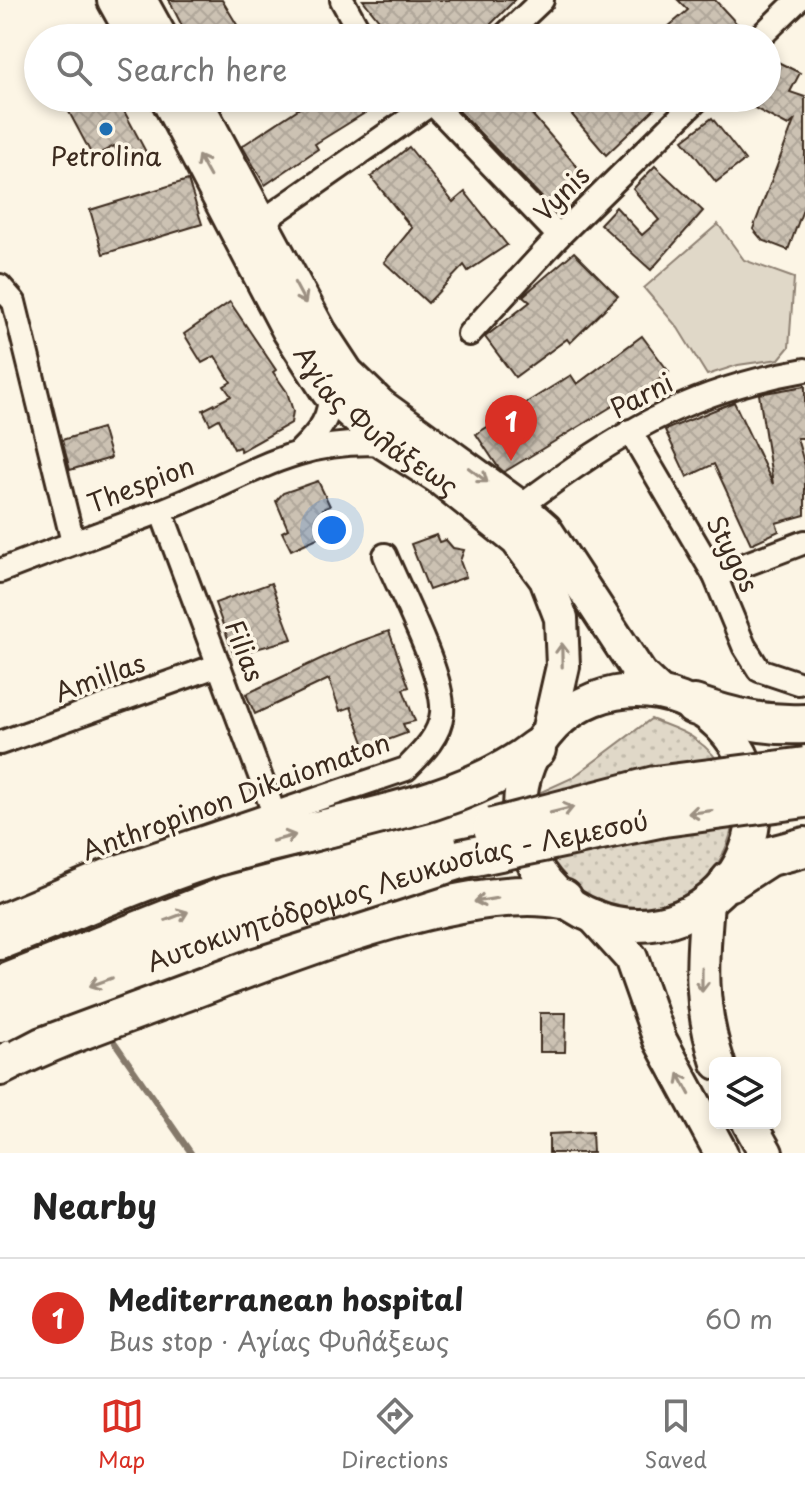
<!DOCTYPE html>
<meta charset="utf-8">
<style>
:root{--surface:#fff;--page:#f2f2f2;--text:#222;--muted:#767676;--line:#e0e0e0;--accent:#d93025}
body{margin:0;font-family:"Playpen Sans",sans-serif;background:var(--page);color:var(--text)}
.controls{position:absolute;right:24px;bottom:24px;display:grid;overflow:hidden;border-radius:12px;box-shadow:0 4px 12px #0003}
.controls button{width:72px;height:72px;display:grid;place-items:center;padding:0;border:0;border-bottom:2px solid var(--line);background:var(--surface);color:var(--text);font:40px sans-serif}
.you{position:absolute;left:332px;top:530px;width:28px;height:28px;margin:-20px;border:6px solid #fff;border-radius:50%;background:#1a73e8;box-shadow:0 0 0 12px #1a73e833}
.badge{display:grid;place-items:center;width:52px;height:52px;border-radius:50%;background:var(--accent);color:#fff;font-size:26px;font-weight:700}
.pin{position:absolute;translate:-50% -66px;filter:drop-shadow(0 2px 4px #0008)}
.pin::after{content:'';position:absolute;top:42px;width:28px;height:24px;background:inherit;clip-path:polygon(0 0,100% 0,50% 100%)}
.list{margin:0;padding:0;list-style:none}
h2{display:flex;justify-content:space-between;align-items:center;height:104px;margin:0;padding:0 32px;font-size:34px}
h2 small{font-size:26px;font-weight:400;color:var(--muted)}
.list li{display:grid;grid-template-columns:52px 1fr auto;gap:24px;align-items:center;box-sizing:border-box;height:120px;padding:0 32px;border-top:2px solid var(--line)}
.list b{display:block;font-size:30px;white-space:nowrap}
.list p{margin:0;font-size:26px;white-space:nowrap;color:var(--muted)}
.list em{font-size:26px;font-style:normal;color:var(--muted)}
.icon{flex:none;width:44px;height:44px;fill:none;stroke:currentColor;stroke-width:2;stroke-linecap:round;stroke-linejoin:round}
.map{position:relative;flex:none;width:805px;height:1153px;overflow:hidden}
.search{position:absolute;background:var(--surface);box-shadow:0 4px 12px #0003;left:24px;right:24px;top:24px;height:88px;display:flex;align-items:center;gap:20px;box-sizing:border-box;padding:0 28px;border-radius:44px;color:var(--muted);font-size:30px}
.sheet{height:224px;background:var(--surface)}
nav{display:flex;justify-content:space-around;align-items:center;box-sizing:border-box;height:112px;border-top:2px solid var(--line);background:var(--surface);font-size:22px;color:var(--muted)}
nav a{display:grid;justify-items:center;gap:4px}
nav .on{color:var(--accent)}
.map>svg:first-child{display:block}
</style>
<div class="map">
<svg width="805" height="1153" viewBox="0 0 805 1153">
<defs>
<pattern id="grass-dots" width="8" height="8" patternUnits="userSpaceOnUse" patternTransform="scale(2)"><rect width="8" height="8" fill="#e0d8c8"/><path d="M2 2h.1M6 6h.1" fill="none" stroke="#c1baab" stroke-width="1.8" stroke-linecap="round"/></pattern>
<pattern id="building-cross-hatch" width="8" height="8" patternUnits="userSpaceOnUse" patternTransform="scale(2)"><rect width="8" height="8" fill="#ccc2b3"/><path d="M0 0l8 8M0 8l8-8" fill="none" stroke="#b0a79a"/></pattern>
</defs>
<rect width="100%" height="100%" fill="#fcf5e5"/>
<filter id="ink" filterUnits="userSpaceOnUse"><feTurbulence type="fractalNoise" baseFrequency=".0125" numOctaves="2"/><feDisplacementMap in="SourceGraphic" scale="16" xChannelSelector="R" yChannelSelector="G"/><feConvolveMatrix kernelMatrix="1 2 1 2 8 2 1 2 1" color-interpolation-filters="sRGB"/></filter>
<g filter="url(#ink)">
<path fill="url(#grass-dots)" stroke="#8e8173" stroke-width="2" d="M651,719C665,725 683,730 695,739C802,814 665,990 557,877C536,855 531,820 541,792L572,778Z"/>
<polygon fill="#e0d8c8" stroke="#8e8173" stroke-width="2" points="718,224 744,260 794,278 789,347 779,359 738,365 707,375 678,328 644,288"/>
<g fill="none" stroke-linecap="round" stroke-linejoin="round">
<polyline stroke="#85796b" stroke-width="6" points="115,1043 191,1153"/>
</g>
<g fill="url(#building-cross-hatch)" stroke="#3b2a1e" stroke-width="2">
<polygon points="169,0 222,0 245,38 188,38"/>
<polygon points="363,0 515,0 477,38 397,38 387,22 383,25"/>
<polygon points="678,0 715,0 738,25 724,38 655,38 688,10"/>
<polygon points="774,60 800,73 790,92 805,97 805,204 788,250 762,240 753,229 794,121 788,126 736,98 767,98 767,73"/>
<polygon points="96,98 117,98 146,152 124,164 114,146 93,157 69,112"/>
<polygon points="315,98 389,98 315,144 318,149 265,185 242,146"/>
<polygon points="471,98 518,98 586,177 553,209 459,111"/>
<polygon points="582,98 666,98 606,155 568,110"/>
<polygon points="712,118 745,160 716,182 683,140"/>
<polygon points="409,147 453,202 465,192 507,245 468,271 464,265 428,303 384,262 412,228 371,177"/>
<polygon points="655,166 703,211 651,270 600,224 616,207 642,235 659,220 633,189"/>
<polygon points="188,180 202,224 103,254 90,210"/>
<polygon points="574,252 618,296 570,343 567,339 515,377 485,337 530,302 523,296"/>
<polygon points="230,302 276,370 273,372 287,392 293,411 291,423 241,451 239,447 234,449 219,419 210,424 203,410 231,396 224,386 231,382 215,356 202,363 184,334"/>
<polygon points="642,336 669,372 620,409 616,404 504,472 498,467 476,434 571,375 577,384"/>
<polygon points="805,386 805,438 797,438 805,466 805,515 776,523 779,531 751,544 714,464 687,477 665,430 734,402 773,484 759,394"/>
<polygon points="102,428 111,458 70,470 62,440"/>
<polygon points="318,481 330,506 323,509 333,531 291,550 282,532 288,529 276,501 283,493"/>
<polygon points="436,535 439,542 446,540 453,548 464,550 460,561 466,577 429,590 411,544"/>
<polygon points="271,583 292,639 234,655 215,603"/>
<polygon points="389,631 409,687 403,689 415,721 403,724 407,733 366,748 351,707 340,711 329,679 255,714 246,694 350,645"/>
<polygon points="540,1013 566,1013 565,1052 540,1052"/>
<polygon points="592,1132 593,1153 549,1153 549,1134"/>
</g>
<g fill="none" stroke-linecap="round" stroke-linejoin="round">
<g stroke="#3b2a1e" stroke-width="28">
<g id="minor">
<polyline points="342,0 359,31"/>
<polyline points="502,38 542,0"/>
<polyline points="759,38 798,0"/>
<polyline points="433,104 559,236"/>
<polyline points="250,230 439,98"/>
<polyline points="0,286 14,302 73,542"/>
<polyline points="469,334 559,236 699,98"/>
<polyline points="630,431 715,576 744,646 759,670 798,683"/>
<path d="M301,450C317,434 334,415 328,392"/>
<path d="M520,507C613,436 688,390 805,370"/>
<polyline points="161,511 274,813"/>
<path d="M0,571C53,550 107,531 161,511C242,480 295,437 386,444"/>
<polyline points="715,576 805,542"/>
<polyline points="0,743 219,665"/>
<path d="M0,916L111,869L406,769C421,754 440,736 442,713C445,676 400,592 385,555"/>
</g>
</g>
<g stroke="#3b2a1e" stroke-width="38">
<g id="secondary">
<polyline points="114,0 135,38"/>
<polyline points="140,0 161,38"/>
<path id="s1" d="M167,98L289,331L328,392L386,444L438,477L517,540L546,579L561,618L563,666L548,732"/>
<polyline points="194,98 320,332 347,373 380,405 520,507 545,529 640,674 660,693"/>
<circle cx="637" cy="808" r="117"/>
<path d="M707,903C702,962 699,1005 718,1063"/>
<polyline points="593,916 631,958 660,1040 721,1153"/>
<polyline points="749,1123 766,1153"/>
</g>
</g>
<g stroke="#3b2a1e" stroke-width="44">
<g id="trunk">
<path d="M694,705C731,718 765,726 805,724"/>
<polyline points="730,881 767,857 805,847"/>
<path d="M0,940C67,914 135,882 204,860C304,827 454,814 536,749"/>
<path d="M0,1066C58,1036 120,1016 181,993C277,957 464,880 563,899"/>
</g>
</g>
<use href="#minor" stroke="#fcf5e5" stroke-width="22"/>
<use href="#secondary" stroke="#fcf5e5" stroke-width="32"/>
<use href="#trunk" stroke="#fcf5e5" stroke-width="38"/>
<g stroke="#3b2a1e" stroke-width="44" stroke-linecap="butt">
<g id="trunk-bridge">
<polyline points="493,828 655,786 805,767"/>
<polyline points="0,986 227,896 437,842"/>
<path id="s2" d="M0,1023L27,1009L240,930L461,859L664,817L805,798"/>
</g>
</g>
<use href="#trunk-bridge" stroke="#fcf5e5" stroke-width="38"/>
</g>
<defs><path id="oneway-shaft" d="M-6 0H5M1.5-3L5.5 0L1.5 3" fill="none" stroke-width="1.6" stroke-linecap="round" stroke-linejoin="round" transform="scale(2)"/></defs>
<g stroke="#9c9082">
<use href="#oneway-shaft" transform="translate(204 166) rotate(-119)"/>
<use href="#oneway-shaft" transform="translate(300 293) rotate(62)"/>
<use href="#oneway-shaft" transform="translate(478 475) rotate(37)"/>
<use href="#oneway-shaft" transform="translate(562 655) rotate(-91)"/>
<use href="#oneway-shaft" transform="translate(562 810) rotate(-14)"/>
<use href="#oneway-shaft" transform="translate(700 812) rotate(173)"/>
<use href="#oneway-shaft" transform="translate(284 838) rotate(-15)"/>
<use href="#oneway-shaft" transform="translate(486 900) rotate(171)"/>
<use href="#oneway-shaft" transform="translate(177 916) rotate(-21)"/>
<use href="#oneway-shaft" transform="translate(702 980) rotate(90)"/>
<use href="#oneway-shaft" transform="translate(101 982) rotate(160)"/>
<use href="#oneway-shaft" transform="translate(684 1084) rotate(-118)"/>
</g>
</g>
<circle fill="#1f6fb2" stroke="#fcf5e5" stroke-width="3" cx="106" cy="129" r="8"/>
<g text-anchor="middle" stroke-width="7" stroke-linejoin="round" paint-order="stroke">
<g font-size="26" fill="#3b2a1e" stroke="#fcf5e5">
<text x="106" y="166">Petrolina</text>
</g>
<g font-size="26" fill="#3b2a1e" stroke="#fcf5e5">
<text transform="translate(562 194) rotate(-45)" y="9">Vynis</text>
<text transform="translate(642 396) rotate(-27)" y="9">Parni</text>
<text dy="9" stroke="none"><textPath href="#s1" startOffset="390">Αγίας Φυλάξεως</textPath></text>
<text transform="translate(141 485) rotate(-21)" y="9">Thespion</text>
<text transform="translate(732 554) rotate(63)" y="9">Stygos</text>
<text transform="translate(244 651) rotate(69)" y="9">Filias</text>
<text transform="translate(100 678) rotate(-20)" y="9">Amillas</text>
<text transform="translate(236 797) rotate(-20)" y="9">Anthropinon Dikaiomaton</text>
<text dy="9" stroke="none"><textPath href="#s2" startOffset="420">Αυτοκινητόδρομος Λευκωσίας - Λεμεσού</textPath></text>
</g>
</g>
</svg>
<div class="controls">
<button><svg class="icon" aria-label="layers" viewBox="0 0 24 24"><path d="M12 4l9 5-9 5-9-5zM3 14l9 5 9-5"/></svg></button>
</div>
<div class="you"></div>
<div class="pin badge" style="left:511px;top:461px">1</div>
<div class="search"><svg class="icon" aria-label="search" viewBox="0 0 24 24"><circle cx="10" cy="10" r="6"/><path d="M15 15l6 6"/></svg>Search here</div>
</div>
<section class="sheet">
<h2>Nearby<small></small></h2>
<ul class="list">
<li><span class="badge">1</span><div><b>Mediterranean hospital</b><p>Bus stop · Αγίας Φυλάξεως</p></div><em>60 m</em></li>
</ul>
</section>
<nav>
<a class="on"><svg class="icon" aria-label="map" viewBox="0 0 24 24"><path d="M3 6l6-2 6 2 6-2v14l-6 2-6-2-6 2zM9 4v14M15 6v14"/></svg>Map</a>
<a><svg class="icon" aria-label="directions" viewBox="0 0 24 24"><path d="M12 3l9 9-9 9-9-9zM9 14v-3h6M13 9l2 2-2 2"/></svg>Directions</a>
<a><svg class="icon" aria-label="saved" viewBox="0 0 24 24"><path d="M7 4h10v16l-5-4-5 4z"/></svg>Saved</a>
</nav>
